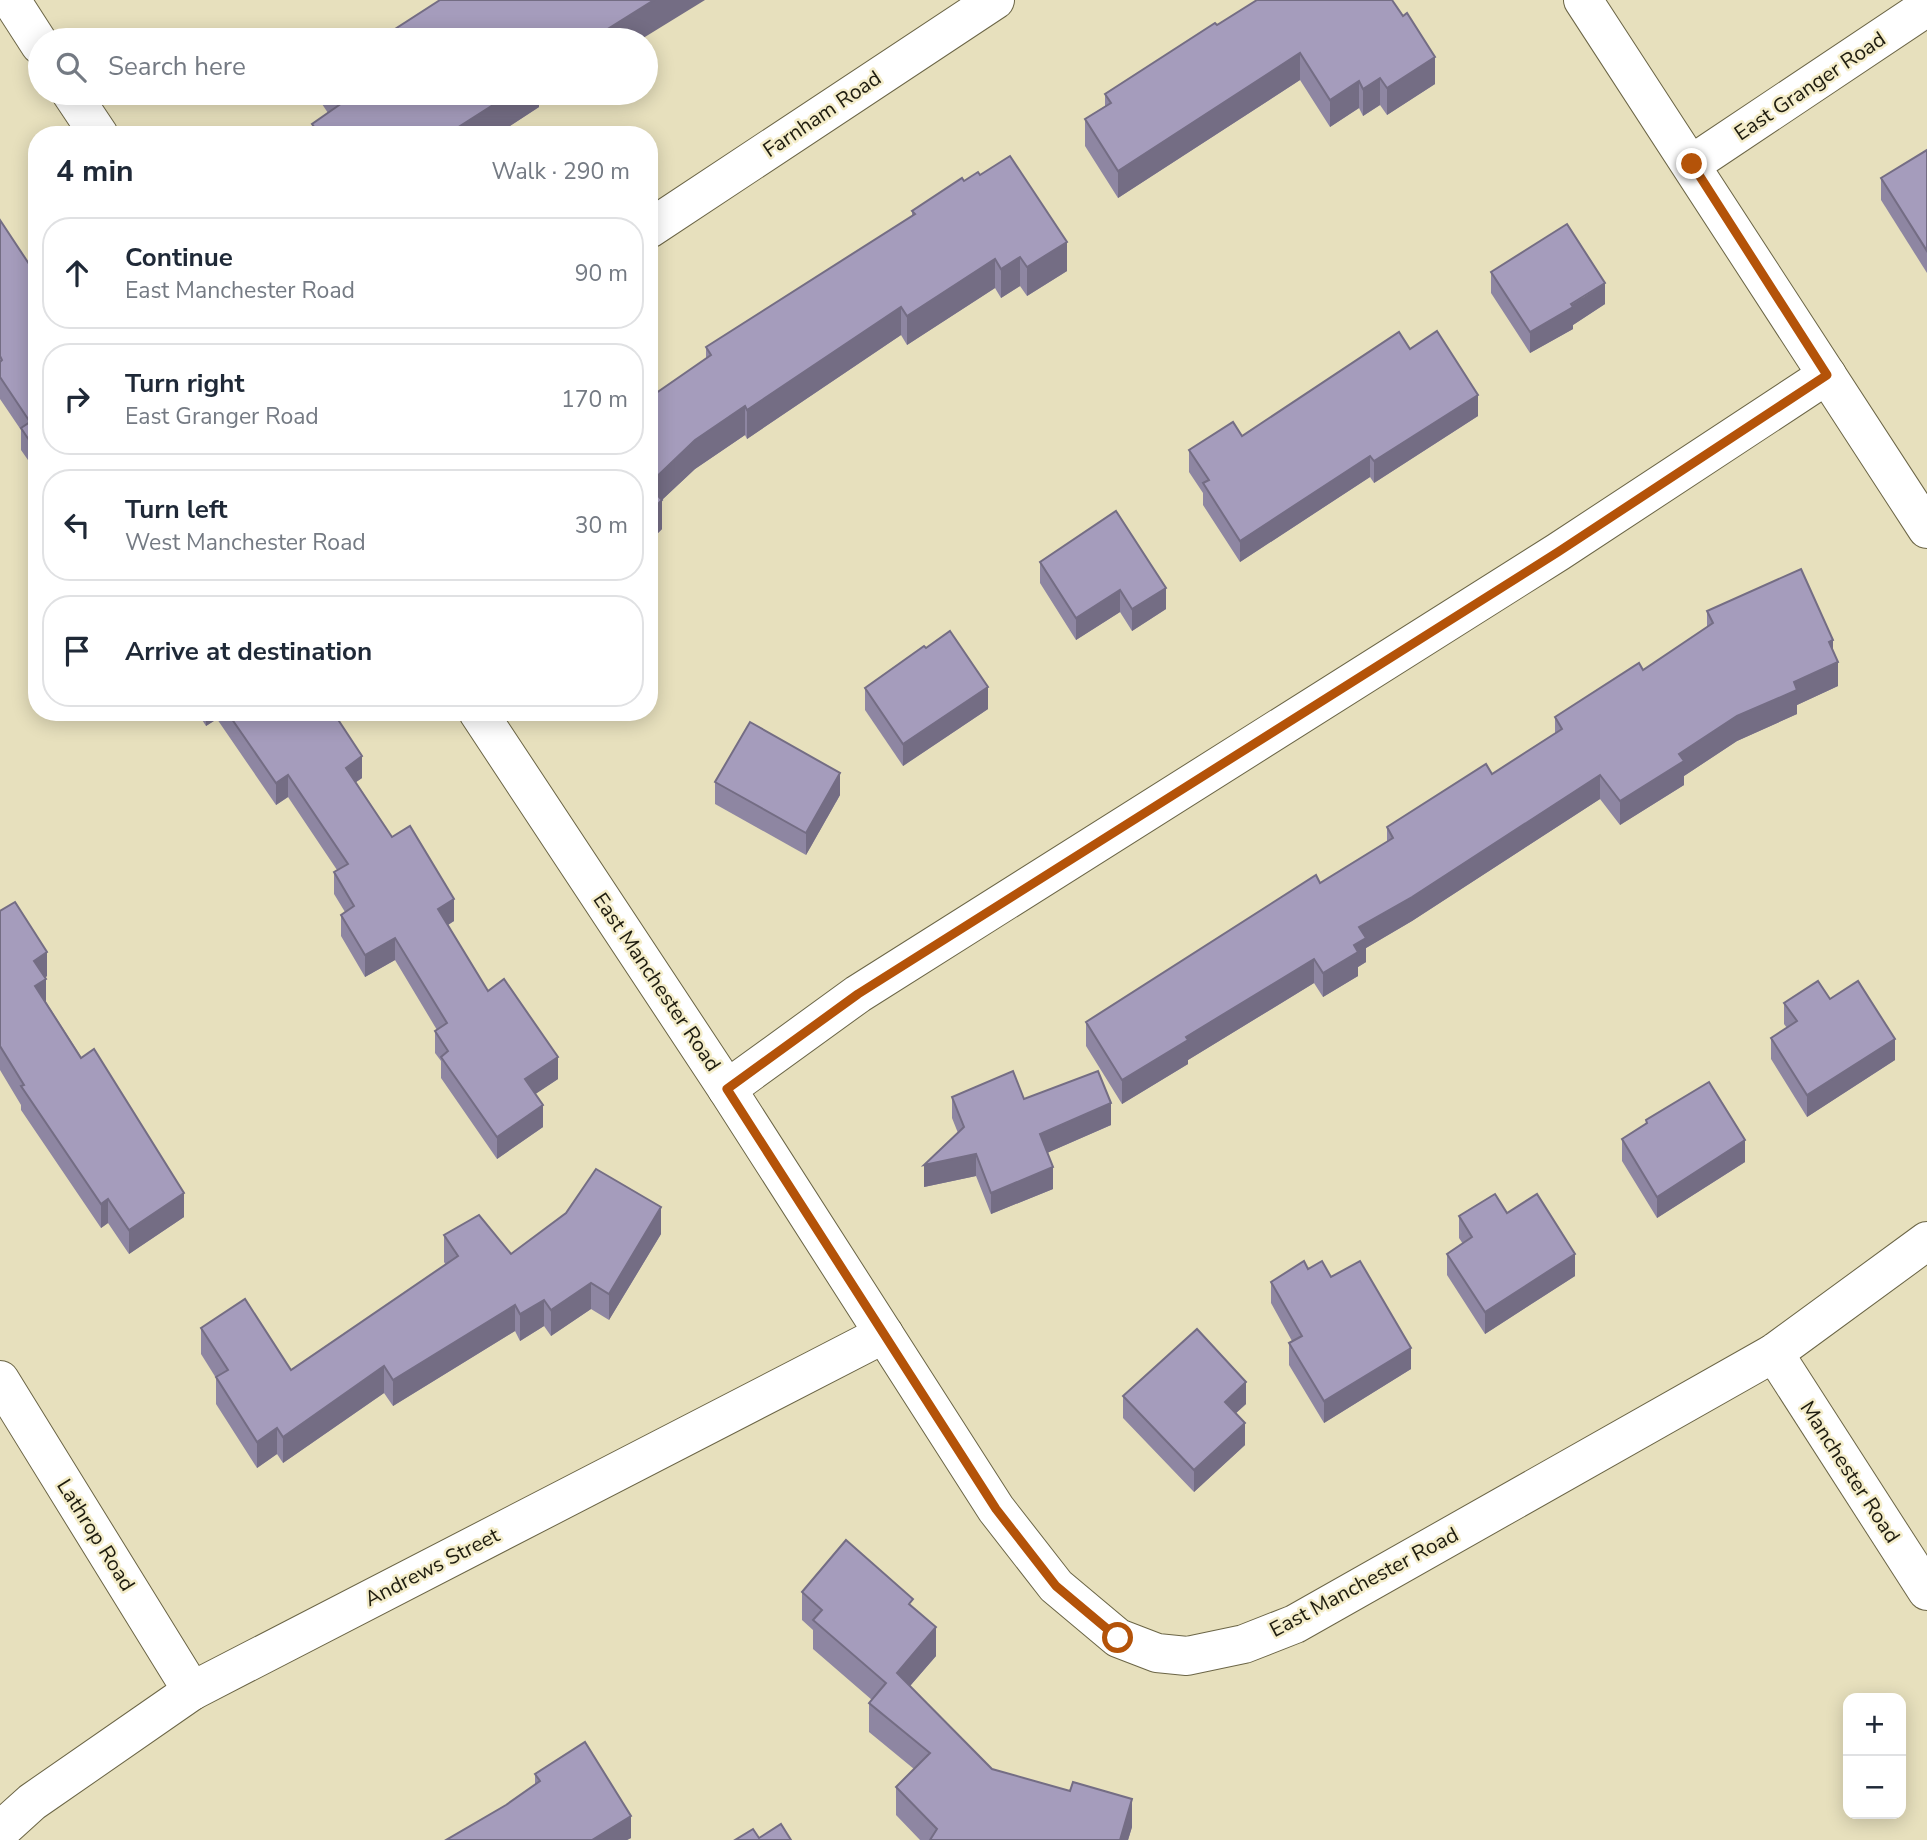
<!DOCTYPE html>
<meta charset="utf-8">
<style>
:root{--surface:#fff;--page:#f6f6f7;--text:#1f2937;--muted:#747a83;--line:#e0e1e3}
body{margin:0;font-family:"Nunito Sans",sans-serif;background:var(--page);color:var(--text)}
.controls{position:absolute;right:21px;bottom:21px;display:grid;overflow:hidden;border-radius:14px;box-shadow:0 4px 18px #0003}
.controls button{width:63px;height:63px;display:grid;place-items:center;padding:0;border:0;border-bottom:2px solid var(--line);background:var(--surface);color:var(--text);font:35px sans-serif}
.stop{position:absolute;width:21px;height:21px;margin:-16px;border:5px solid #b45309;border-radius:50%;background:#fff}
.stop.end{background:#b45309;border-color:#fff;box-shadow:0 2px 7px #0008}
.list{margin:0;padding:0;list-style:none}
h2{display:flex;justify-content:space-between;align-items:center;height:91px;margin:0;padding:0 28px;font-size:30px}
h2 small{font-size:23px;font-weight:400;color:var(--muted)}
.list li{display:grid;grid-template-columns:46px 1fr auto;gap:21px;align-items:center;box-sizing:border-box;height:112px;margin:0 14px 14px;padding:0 14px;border:2px solid var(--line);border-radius:28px}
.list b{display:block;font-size:26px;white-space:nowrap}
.list p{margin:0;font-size:23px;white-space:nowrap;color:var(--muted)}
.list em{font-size:23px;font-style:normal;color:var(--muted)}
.icon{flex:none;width:38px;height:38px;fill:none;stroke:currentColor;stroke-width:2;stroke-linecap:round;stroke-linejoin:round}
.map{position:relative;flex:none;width:1927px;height:1840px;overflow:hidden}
.search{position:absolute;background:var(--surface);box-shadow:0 4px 18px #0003;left:28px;top:28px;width:630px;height:77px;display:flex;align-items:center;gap:18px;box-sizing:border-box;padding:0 24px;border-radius:38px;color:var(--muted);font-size:26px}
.panel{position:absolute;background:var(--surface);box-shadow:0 4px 18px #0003;left:28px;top:126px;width:630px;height:595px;border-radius:28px}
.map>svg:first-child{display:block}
</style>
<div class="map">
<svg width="1927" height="1840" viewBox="0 0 1927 1840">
<rect width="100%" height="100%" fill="#e7e0bd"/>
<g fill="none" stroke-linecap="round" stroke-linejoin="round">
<g stroke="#6b6546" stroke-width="40">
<g id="street">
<polyline points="11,0 40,45"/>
<polyline points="1583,0 1927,529"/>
<polyline points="71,93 99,135"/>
<polyline points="1692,164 1927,7"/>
<polyline points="649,229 995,0"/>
<polyline points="478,712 727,1089 996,1509 1056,1586 1118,1638 1157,1653 1187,1656 1244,1644 1295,1624 1774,1353 1927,1241"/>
<polyline points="727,1089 858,994 1558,552 1827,375"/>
<polyline points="1774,1353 1927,1591"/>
<polyline points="0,1380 192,1691"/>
<polyline points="0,1831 32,1802 192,1691 884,1334"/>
</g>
</g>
<use href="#street" stroke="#fff" stroke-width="38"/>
</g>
<g fill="#8e86a2">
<polygon points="1217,25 1435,84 1387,115 1380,105 1363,116 1359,108 1330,127 1300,80 1118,198 1085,146 1085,119 1105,106 1105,94"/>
<polygon points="318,93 556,93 539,103 539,107 496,135 312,135 312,124 328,113 318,98"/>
<polygon points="1927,150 1927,273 1881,200 1881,178"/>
<polygon points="980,175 1067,271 1027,296 1020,286 1001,298 995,288 907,345 901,335 747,439 745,435 695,469 662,500 662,529 649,542 649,398 706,359 706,347 912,216 912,211 964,181"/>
<polygon points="0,220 37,276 37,473 21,450 21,430 0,399"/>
<polygon points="1491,272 1605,304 1573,325 1573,329 1530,353 1491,293"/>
<polygon points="1410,349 1478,416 1374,483 1370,477 1240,562 1203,505 1203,493 1189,472 1189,450 1242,436"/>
<polygon points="1116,511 1166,609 1132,631 1120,612 1076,640 1040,583 1040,562"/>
<polygon points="1707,611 1833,650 1838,686 1797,705 1797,714 1737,741 1684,776 1684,785 1620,825 1600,799 1412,921 1366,948 1366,962 1358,967 1358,976 1323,997 1314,983 1188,1060 1188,1064 1122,1104 1086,1046 1086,1022 1320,883 1387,842 1387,827 1492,774 1555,733 1555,717 1643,670 1707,627"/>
<polygon points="865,688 988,709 903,766 865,710"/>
<polygon points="197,712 333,712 362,778 356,782 392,837 454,921 448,925 488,991 558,1079 535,1094 543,1127 497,1159 441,1078 441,1061 435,1053 435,1031 437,1030 395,960 365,977 341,936 341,915 345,912 334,894 334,872 337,870 288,797 276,805 217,719 206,726"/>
<polygon points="715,782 840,795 806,855 715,804"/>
<polygon points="0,911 47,976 45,978 46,1002 184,1217 129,1254 108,1223 101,1228 21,1110 21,1105 0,1070"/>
<polygon points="1830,999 1895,1060 1807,1117 1771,1059 1771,1038 1787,1028 1784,1024 1784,1003"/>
<polygon points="952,1097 1024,1099 1111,1125 1047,1153 1053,1189 991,1214 976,1176 924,1187 958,1133 952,1118"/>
<polygon points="1646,1120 1745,1162 1657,1218 1622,1161 1622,1139 1646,1124"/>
<polygon points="1507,1213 1575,1276 1485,1334 1447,1275 1447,1254 1463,1244 1459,1238 1459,1216"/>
<polygon points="661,1234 609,1320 591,1309 551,1336 544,1326 520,1341 515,1331 393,1406 384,1393 283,1463 277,1454 257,1468 216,1404 216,1378 201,1354 201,1328 291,1370 446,1265 444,1262 444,1235 511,1254"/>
<polygon points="1308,1269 1331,1277 1411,1369 1324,1423 1289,1365 1289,1343 1292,1341 1271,1303 1271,1282"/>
<polygon points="1123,1396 1246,1404 1236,1413 1245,1445 1194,1492 1123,1418"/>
<polygon points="802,1592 913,1608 936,1656 910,1686 992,1769 1132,1827 1128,1840 920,1840 896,1815 896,1787 914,1769 869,1732 869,1703 872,1700 813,1649 813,1630 802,1620"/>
<polygon points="535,1774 631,1838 627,1840 446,1840 506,1805 535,1785"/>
</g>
<g fill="#746d84">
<polygon points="654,0 705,0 640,40 590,40"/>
<polygon points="1300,53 1300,80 1118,198 1118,171"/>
<polygon points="1435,57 1435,84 1387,115 1387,88"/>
<polygon points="1380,78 1380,105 1363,116 1363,89"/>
<polygon points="1359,81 1359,108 1330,127 1330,100"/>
<polygon points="512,93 556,93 539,103 539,107 496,135 449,135 449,133"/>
<polygon points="1067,242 1067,271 1027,296 1027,267"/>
<polygon points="1020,257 1020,286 1001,298 1001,269"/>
<polygon points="995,259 995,288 907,345 907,316"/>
<polygon points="1605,283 1605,304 1573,325 1573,329 1530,353 1530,332"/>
<polygon points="901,307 901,335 747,439 747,410"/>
<polygon points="1478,395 1478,416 1374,483 1374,461"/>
<polygon points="745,406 745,435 695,469 649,512 649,484 695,440"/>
<polygon points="1370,456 1370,477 1240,562 1240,541"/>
<polygon points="662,500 662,529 649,542 649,513"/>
<polygon points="1166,588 1166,609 1132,631 1132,609"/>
<polygon points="1120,590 1120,612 1076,640 1076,618"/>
<polygon points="1833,640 1833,664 1838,662 1838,686 1797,705 1797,714 1737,741 1684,776 1684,785 1620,825 1620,801 1679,754 1737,716 1794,682 1829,642"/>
<polygon points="988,687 988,709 903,766 903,744"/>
<polygon points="206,712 217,712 217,719 206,726"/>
<polygon points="362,756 362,778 346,789 346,768"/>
<polygon points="840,773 840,795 806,855 806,833"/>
<polygon points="288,775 288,797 276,805 276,783"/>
<polygon points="1600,775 1600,799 1412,921 1366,948 1366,962 1358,967 1358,976 1323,997 1323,973 1354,945 1359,927"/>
<polygon points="454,899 454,921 438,931 438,909"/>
<polygon points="395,938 395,960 365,977 365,955"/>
<polygon points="47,952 47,976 34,985 34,961"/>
<polygon points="1314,959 1314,983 1188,1060 1188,1064 1122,1104 1122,1080 1186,1037"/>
<polygon points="46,979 46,1003 35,986"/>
<polygon points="1895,1039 1895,1060 1807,1117 1807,1095"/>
<polygon points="558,1057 558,1079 525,1101 525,1079"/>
<polygon points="1111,1103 1111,1125 1040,1156 1040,1134"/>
<polygon points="543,1105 543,1127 497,1159 497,1137"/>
<polygon points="1745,1140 1745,1162 1657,1218 1657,1197"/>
<polygon points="976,1154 976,1176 924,1187 924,1165"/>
<polygon points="1053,1167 1053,1189 991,1214 991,1193"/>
<polygon points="184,1193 184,1217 129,1254 129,1230"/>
<polygon points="108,1199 108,1223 101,1228 101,1204"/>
<polygon points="661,1207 661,1234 609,1320 609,1294"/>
<polygon points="1575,1254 1575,1276 1485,1334 1485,1312"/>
<polygon points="591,1283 591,1309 551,1336 551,1310"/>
<polygon points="544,1300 544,1326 520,1341 520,1314"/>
<polygon points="515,1305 515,1331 393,1406 393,1380"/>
<polygon points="1411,1348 1411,1369 1324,1423 1324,1401"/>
<polygon points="384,1366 384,1393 283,1463 283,1437"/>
<polygon points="1246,1382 1246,1404 1225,1423 1225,1402"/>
<polygon points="1245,1423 1245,1445 1194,1492 1194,1470"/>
<polygon points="277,1428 277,1454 257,1468 257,1442"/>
<polygon points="936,1627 936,1656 897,1701 897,1673"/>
<polygon points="1132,1799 1132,1827 1128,1840 1120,1840"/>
<polygon points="631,1816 631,1838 627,1840 592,1840"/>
</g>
<g fill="#a59cbc" stroke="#746d84" stroke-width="2">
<polygon points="440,0 654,0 590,40 378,40"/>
<polygon points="1257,0 1392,0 1403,16 1407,13 1435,57 1387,88 1380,78 1363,89 1359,81 1330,100 1300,53 1118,171 1085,119 1111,103 1105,94 1215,23 1217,25"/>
<polygon points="370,30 378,40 356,40"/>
<polygon points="335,93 512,93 449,133 450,135 320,135 312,124 342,103"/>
<polygon points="1927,150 1927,251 1881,178"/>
<polygon points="1010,156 1067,242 1027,267 1020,257 1001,269 995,259 907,316 901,307 747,410 745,406 695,440 649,484 649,398 711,355 706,347 915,214 912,211 962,178 964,181 978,172 980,175"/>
<polygon points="0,220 37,276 37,452 21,428 30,422 0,377 0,362 2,360 0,356"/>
<polygon points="1567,224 1605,283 1571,304 1573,307 1530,332 1491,272"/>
<polygon points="1437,331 1478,395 1374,461 1370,456 1240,541 1203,483 1209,480 1189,450 1233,422 1242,436 1399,332 1410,349"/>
<polygon points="649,486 662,500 649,513"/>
<polygon points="1116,511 1166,588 1132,609 1120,590 1076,618 1040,562"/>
<polygon points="1801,569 1833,640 1829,642 1838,662 1794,682 1797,690 1737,716 1679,754 1684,761 1620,801 1600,775 1412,897 1359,927 1366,938 1354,945 1358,952 1323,973 1314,959 1186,1037 1188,1040 1122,1080 1086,1022 1316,875 1320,883 1393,838 1387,827 1486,764 1492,774 1562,729 1555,717 1639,663 1643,670 1713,623 1707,611"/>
<polygon points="950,631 988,687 903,744 865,688 924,646 926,648"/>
<polygon points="227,712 333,712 362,756 346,768 392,837 410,826 454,899 438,909 488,991 504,979 558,1057 525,1079 543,1105 497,1137 441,1057 448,1051 435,1031 447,1023 395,938 365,955 341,915 354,906 334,872 348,864 288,775 276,783"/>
<polygon points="750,722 840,773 806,833 715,782"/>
<polygon points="15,902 47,952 34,961 46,979 35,986 81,1058 94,1049 184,1193 129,1230 108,1199 101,1204 21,1086 24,1085 0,1046 0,911"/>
<polygon points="1818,981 1830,999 1858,981 1895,1039 1807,1095 1771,1038 1797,1021 1784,1003"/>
<polygon points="1013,1071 1024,1099 1098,1071 1111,1103 1040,1134 1053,1167 991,1193 976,1154 924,1165 964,1127 952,1097"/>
<polygon points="1709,1082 1745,1140 1657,1197 1622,1139 1647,1123 1646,1120"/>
<polygon points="596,1169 661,1207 609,1294 591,1283 551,1310 544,1300 520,1314 515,1305 393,1380 384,1366 283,1437 277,1428 257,1442 216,1377 228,1370 201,1328 245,1299 291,1370 458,1256 444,1235 479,1215 511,1254 566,1213"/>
<polygon points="1495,1194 1507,1213 1537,1194 1575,1254 1485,1312 1447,1254 1472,1237 1459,1216"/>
<polygon points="1304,1261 1308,1269 1322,1261 1331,1277 1360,1261 1411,1348 1324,1401 1289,1343 1302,1336 1271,1282"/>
<polygon points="1197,1329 1246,1382 1225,1402 1245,1423 1194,1470 1123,1396"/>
<polygon points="846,1540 913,1599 909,1604 936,1627 897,1673 992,1769 1070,1791 1073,1782 1132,1799 1120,1840 930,1840 937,1829 896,1787 930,1753 869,1703 886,1683 813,1620 822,1610 802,1592"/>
<polygon points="585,1742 631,1816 592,1840 446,1840 506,1805 540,1781 535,1774"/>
<polygon points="781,1824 791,1840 735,1840 753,1829 759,1838"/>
</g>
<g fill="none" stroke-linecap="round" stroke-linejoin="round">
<polyline stroke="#b45309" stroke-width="9" points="1118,1638 1056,1586 996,1509 727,1089 858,994 1558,552 1827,375 1692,164"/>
</g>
<g text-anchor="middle" stroke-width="5" stroke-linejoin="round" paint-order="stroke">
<g font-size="21" fill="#1e1c0f" stroke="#f4edca">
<text transform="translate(1810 86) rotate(-34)" y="7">East Granger Road</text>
<text transform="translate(822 114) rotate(-34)" y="7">Farnham Road</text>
<text transform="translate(657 982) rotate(56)" y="7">East Manchester Road</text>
<text transform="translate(1850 1472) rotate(57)" y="7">Manchester Road</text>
<text transform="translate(96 1535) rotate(58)" y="7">Lathrop Road</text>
<text transform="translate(432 1567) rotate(-27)" y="7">Andrews Street</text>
<text transform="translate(1364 1582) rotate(-28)" y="7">East Manchester Road</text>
</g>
</g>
</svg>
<div class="controls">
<button>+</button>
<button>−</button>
</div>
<div class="stop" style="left:1118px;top:1638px"></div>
<div class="stop end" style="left:1692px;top:164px"></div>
<div class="search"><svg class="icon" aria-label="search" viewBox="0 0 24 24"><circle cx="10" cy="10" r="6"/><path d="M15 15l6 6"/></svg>Search here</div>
<section class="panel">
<h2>4 min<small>Walk · 290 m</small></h2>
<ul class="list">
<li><svg class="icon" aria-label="ahead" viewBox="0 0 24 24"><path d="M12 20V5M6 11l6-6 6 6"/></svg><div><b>Continue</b><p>East Manchester Road</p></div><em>90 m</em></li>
<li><svg class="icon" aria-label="right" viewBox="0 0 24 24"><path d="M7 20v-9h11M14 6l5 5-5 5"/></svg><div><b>Turn right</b><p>East Granger Road</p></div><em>170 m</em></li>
<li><svg class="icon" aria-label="left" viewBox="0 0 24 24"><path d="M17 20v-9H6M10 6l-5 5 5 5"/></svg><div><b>Turn left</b><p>West Manchester Road</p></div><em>30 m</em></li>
<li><svg class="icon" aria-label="arrive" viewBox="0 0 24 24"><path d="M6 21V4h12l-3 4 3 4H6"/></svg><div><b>Arrive at destination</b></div></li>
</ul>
</section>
</div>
